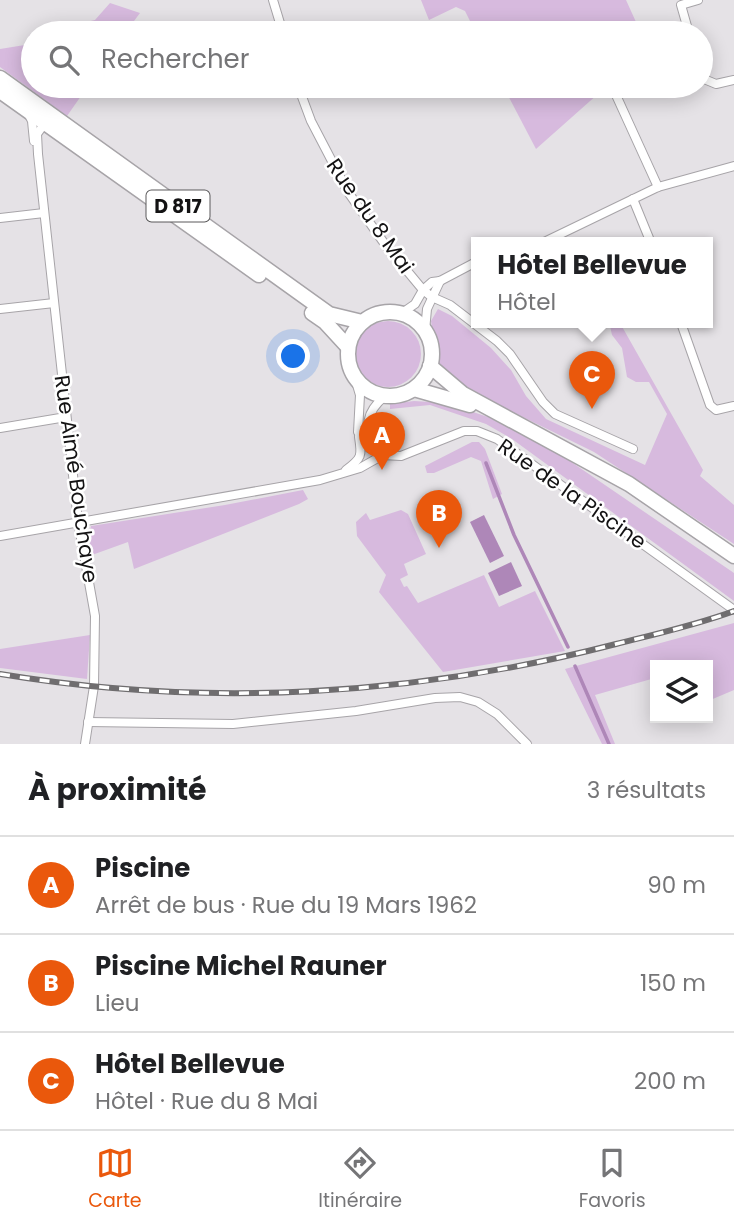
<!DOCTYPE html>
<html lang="fr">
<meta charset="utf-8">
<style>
:root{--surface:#fff;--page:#f6f6f6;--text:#202124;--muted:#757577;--line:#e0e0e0;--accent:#ea580c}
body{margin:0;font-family:Poppins,sans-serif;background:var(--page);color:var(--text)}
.controls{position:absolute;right:21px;bottom:21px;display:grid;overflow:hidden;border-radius:0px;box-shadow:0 4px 18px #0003}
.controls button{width:63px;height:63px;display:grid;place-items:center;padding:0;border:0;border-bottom:2px solid var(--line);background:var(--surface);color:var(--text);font:35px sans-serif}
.you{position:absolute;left:294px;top:357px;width:24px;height:24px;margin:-18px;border:5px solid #fff;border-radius:50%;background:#1a73e8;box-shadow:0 0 0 10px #1a73e833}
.badge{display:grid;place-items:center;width:46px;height:46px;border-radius:50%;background:var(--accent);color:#fff;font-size:23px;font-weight:700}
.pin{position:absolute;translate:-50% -58px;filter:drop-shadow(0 2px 4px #0008)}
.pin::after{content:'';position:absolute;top:37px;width:24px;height:21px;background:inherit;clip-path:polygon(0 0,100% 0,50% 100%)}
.popup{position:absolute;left:471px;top:237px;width:242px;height:91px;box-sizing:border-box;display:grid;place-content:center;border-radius:0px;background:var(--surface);filter:drop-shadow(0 2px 5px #0005);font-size:23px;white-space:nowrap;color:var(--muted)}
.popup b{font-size:26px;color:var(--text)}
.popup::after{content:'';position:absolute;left:50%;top:100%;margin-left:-14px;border:14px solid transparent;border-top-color:var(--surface)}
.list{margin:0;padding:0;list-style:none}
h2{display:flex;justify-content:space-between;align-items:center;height:91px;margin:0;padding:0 28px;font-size:30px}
h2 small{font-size:23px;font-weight:400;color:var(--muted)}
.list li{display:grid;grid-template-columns:46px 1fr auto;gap:21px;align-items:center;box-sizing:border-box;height:98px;padding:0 28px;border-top:2px solid var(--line)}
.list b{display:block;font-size:26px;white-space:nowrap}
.list p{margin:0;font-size:23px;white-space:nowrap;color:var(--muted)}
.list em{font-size:23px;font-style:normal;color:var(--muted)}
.icon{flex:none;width:38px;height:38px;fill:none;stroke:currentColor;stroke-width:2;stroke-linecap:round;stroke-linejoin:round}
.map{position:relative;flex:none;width:734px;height:744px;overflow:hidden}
.search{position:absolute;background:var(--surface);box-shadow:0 4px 18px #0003;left:21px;right:21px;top:21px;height:77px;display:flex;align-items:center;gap:18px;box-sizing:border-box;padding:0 24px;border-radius:38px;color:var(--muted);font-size:26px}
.sheet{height:385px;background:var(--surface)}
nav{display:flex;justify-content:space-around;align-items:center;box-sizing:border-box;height:98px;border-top:2px solid var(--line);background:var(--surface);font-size:19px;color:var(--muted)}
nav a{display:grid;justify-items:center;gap:4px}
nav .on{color:var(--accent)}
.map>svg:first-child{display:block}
</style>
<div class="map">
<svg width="734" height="744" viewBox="0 0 734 744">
<rect width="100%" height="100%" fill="#e5e2e6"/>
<g fill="#d7bade">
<polygon points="421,0 626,0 641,33 476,33 465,11 456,7 429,20"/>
<polygon points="110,3 140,13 125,33 39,33 95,20"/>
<polygon points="29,35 33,35 33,86 88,86 67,116 0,67 0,49 31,44"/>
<polygon points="503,86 607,86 536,149"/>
<polygon points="438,309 452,316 491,348 511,370 526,396 546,419 645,465 667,414 649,382 636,382 627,377 622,348 612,335 610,326 620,323 703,470 700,476 734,505 734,544 594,452 492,402 447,377 437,362 431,321"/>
<circle cx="388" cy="354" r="33"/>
<polygon points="414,401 446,403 488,417 561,455 734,573 734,601 512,439 486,424 430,405 390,409 390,404"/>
<polygon points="472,442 479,442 485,449 502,494 493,499 481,461 471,457 434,473 427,473 425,466"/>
<polygon points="303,490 308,499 299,504 134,569 128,542 92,555 89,538 91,526 225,505"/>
<polygon points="401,510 408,514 426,554 404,564 408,575 400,579 404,587 407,586 418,603 484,575 499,607 535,591 565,651 443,672 379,592 386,575 357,536 356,522 366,513 370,520"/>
<polygon points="734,623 734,690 708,701 708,665 655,665 655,678 595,695 615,744 602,744 565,669"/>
<polygon points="90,635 87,679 0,668 0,649"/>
</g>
<g fill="#ae87b8">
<polygon points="484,515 504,556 490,563 470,522"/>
<polygon points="511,562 522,586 499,596 488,573"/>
</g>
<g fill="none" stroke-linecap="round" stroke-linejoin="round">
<g stroke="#ae87b8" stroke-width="3.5">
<polyline points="486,463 514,535 568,647"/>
<polyline points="575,666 609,744"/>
</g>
<g stroke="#a7a4a8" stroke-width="10">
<g id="street">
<polyline points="273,0 283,33"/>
<polyline points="689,33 681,5 698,0"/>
<polyline points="701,70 704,79 716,84 734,80"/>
<polyline points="298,86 311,121 348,192 384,243 423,290 432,297 450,305 497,341 510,354 543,402 555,414 633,449"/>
<polyline points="616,95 658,187"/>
<polyline points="28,113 32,121 34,141"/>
<polyline points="45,123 37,134 38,154 78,521 95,616 94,686 85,744"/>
<polyline points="633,199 651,243"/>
<polyline points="0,218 44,213"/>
<polyline points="542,243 658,187 734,166"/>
<polyline points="0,309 54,303"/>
<polyline points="402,313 415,304 423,290 432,282 440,281 476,262"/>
<polyline points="681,323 710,405 716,410 734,406"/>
<polyline points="425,331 427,309 440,281"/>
<polyline points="355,378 360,395 358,432 369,448 383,455 401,456 464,431 477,431 497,439 734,610"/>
<polyline points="0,428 66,417"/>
<path d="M375,449C365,425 365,413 385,396"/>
<path d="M346,470C362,458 362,456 359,437"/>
<polyline points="0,536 320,480 360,468 383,455"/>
<polyline points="88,722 233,724 356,711 435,698 460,697 478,702 497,714 527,744"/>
</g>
</g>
<g stroke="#a7a4a8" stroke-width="17">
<g id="primary">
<polyline points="0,78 329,314 362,322"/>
<polyline points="0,91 259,275"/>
<circle cx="390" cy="354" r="42"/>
<polyline points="312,313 325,322 348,347"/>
<polyline points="430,366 463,394 629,484 734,556"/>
<polyline points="414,389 470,405"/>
</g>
</g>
<use href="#street" stroke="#fff" stroke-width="8"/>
<use href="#primary" stroke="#fff" stroke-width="14"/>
<g stroke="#6f6d6f" stroke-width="6">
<path id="rail" d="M0,674C205,708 415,696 616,644C656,634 696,625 734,611"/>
</g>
<use href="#rail" stroke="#fff" stroke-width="3.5" stroke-dasharray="10" stroke-linecap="butt"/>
</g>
<g text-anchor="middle" stroke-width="5" stroke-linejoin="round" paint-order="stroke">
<rect fill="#fff" stroke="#5a595a" stroke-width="2" x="146.5" y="190.5" width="63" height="31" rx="5"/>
<g font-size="19" font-weight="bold" fill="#131213">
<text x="178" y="213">D 817</text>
</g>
<g font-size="21" fill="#131213" stroke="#fff">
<text transform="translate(370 216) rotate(55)" y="7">Rue du 8 Mai</text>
<text transform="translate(76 479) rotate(82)" y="7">Rue Aimé Bouchaye</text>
<text transform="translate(572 494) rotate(35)" y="7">Rue de la Piscine</text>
</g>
</g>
</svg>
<div class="controls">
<button><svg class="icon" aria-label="layers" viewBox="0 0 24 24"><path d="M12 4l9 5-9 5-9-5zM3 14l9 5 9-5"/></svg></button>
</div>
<div class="you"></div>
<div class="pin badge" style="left:382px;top:470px">A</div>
<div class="pin badge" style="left:439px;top:548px">B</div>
<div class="pin badge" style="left:592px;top:409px">C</div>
<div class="popup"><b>Hôtel Bellevue</b>Hôtel</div>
<div class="search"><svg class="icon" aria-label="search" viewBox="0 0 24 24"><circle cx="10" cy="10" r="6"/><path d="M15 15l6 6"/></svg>Rechercher</div>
</div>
<section class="sheet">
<h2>À proximité<small>3 résultats</small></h2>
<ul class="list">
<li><span class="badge">A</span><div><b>Piscine</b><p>Arrêt de bus · Rue du 19 Mars 1962</p></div><em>90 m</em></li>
<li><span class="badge">B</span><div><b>Piscine Michel Rauner</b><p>Lieu</p></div><em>150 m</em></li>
<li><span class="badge">C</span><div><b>Hôtel Bellevue</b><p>Hôtel · Rue du 8 Mai</p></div><em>200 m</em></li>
</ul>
</section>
<nav>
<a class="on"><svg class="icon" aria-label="map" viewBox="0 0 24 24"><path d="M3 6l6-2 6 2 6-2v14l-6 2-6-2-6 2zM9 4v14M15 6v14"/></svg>Carte</a>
<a><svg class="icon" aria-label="directions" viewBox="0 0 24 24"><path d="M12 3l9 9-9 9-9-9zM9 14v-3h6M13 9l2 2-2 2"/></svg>Itinéraire</a>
<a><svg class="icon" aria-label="saved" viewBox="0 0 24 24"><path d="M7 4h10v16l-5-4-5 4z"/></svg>Favoris</a>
</nav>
